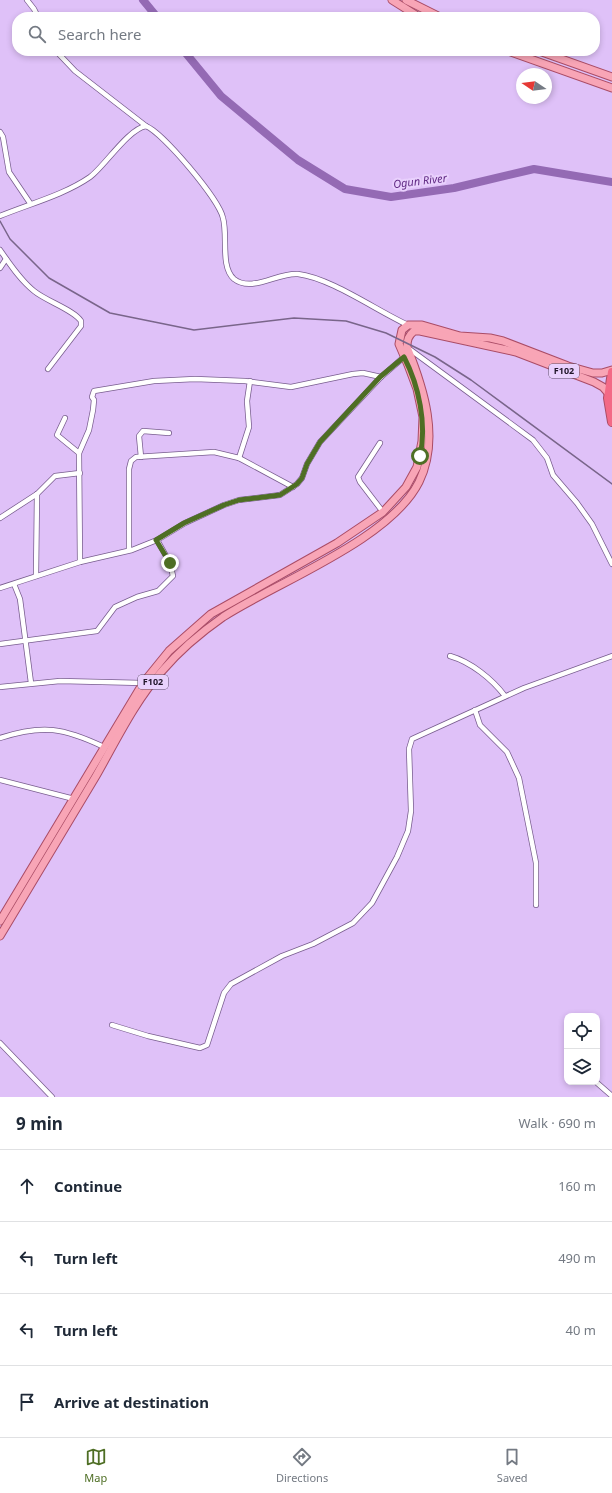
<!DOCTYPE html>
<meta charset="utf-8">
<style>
:root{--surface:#fff;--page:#f2f2f3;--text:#1f2937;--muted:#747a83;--line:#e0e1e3;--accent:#4e6e24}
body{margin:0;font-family:"Noto Sans",sans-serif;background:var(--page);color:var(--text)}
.controls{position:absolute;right:12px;bottom:12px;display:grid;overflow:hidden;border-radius:8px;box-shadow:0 2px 6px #0003}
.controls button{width:36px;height:36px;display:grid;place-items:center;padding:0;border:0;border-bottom:1px solid var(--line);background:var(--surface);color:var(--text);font:20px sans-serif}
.compass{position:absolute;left:516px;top:68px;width:36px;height:36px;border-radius:50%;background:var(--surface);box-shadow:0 2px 6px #0003;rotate:283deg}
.stop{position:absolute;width:12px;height:12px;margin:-9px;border:3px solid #4e6e24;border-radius:50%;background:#fff}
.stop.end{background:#4e6e24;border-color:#fff;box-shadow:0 1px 4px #0008}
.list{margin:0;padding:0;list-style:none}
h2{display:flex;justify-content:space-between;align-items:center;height:52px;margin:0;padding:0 16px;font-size:17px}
h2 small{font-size:13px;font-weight:400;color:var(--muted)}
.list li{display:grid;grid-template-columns:26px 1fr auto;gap:12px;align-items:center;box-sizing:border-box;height:72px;padding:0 16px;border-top:1px solid var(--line)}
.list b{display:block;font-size:15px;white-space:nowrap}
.list em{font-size:13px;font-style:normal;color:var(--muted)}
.icon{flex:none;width:22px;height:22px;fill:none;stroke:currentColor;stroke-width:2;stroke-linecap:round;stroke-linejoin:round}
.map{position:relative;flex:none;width:612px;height:1097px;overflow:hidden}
.search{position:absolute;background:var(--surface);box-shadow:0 2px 6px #0003;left:12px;right:12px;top:12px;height:44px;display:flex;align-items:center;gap:10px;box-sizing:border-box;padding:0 14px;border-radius:16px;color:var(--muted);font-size:15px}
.sheet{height:340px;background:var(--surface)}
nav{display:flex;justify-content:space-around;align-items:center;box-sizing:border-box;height:56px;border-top:1px solid var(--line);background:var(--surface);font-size:11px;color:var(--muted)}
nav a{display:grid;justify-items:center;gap:2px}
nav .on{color:var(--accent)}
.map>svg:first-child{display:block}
</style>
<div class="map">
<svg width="612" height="1097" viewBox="0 0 612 1097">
<rect width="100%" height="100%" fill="#dfc1f8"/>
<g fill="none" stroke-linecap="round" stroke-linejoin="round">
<g stroke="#946ab4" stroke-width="8">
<polyline points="143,0 157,17"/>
<polyline points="184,51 221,96 298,160 345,189 391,197 454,188 534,169 612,182"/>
</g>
<g stroke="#785d8e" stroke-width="6">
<g id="street">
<polyline points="27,0 34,9 38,17"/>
<polyline points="56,51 75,71 146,126"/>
<polyline points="0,132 3,137 9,172 30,203"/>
<path d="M0,216C29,204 64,195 90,177C104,167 128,129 146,126C163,133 219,199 223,218C228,235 220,267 234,279C252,293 278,272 298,274C331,278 377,311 408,325"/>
<path d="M0,250C10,264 20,280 34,291C46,301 74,310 81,321V326L48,369"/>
<polyline points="0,268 6,259"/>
<polyline points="408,348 533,440 547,458 553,475 577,503 592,524 612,564"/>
<polyline points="65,418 57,435 79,453"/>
<polyline points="380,443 358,477 360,482 383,512"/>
<polyline points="141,457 139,436 143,431 169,433"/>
<polyline points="239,458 249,427 247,401 250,381"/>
<polyline points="0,518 37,494 55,476 80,473"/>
<polyline points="129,550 129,469 131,461 136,457 214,452 239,458 293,487"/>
<polyline points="80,562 79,453 89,430 93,410 94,400 92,397 94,391 154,381 195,379 245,381 291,387 353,374 363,373 381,377"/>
<polyline points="36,576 37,494"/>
<polyline points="14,584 20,599 31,683"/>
<polyline points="0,588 80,562 132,550 157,540 185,523 224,505 239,500 280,495 297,484 302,478 307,464 320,442 381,377 404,357"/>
<polyline points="0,644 97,631 115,607 137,597 158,591 173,576 170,563 157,540"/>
<path d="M450,656C471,662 492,679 505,696"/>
<polyline points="0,687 60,681 143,683"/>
<polyline points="475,710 480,725 507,752 519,778 536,863 536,905"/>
<path d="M0,738C43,724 64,728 104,747"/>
<polyline points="0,780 74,799"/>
<polyline points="112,1025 148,1036 200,1048 207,1045 224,993 231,984 282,956 313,944 353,923 372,903 397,857 408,831 411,811 409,749 412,739 524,688 612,656"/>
<polyline points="0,1043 52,1097"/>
<polyline points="596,1082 612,1096"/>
</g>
</g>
<g stroke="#aa4c66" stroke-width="9">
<g id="primary">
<polyline points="392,0 419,17"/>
<polyline points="406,0 440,17"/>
<polyline points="508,51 612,88"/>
<polyline points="539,51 612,77"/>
<polyline points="0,921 143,683 169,651 211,614 337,543 383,512 406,487 417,467 422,441 423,417 417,389 408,365 399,344 402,330 408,325 422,325 460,336 490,338 503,341 568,366 593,373 602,373 612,370"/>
<path d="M0,936C32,883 64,830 96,776C116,741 135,701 162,671C180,650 200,633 223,617C277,582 390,540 419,482C440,439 424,389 407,347C407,340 408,336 414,331H420L516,352L594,382L603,387L609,394"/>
</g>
</g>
<g stroke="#aa4c66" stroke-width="10">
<polyline id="highway" points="612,372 608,398 612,422"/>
</g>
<use href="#street" stroke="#fff" stroke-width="4.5"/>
<use href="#primary" stroke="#f8a5b6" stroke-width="7"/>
<use href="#highway" stroke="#f36986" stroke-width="8"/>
<polyline stroke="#79658a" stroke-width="1.5" points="0,221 10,239 49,278 110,313 194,330 294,318 346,321 386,333 435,357 471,380 612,484"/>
</g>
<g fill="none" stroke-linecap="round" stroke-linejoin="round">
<path stroke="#4e6e24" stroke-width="5" d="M170,563L156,540L184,523L224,505L239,500L280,495L297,484L302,478L307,464L320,442L380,377L404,357C419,386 427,424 420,456"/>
</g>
<g text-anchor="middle" stroke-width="4" stroke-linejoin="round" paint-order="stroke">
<g fill="#e9d1fd" stroke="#5d4e69" stroke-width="1">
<rect x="549" y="364" width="30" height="14" rx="3"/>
<rect x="138" y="675" width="30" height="14" rx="3"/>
</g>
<g font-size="9" font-weight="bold" fill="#21162a">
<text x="564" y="374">F102</text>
<text x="153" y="685">F102</text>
</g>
<g font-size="11" font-style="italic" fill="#612a84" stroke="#e9d1fd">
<text transform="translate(420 181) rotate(-7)" y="4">Ogun River</text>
</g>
</g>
</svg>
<div class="controls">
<button><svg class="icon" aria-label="locate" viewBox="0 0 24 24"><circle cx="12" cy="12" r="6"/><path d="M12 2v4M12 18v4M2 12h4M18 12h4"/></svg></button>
<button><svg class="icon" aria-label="layers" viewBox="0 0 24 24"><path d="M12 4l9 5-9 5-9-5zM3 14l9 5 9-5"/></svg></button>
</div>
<svg class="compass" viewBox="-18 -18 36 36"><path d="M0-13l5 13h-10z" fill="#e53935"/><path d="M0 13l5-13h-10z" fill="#747a83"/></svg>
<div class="stop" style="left:420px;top:456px"></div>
<div class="stop end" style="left:170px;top:563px"></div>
<div class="search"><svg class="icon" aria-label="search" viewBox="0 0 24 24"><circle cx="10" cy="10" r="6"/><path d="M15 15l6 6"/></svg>Search here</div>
</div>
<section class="sheet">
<h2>9 min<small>Walk · 690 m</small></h2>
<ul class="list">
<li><svg class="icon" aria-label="ahead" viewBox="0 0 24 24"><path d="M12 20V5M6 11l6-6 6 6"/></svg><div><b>Continue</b></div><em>160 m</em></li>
<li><svg class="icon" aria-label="left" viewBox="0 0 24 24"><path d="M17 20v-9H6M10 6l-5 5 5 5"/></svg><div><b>Turn left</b></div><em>490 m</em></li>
<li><svg class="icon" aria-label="left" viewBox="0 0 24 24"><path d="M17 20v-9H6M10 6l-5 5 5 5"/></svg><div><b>Turn left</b></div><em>40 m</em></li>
<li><svg class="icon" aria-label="arrive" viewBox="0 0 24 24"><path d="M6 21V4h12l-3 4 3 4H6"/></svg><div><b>Arrive at destination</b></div></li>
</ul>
</section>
<nav>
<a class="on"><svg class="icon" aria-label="map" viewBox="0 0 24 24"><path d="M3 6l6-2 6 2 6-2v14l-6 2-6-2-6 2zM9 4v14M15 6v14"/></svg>Map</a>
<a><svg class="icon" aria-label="directions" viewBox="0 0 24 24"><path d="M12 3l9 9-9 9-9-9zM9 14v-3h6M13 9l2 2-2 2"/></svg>Directions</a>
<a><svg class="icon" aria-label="saved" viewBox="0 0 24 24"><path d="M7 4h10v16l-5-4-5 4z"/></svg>Saved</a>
</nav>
